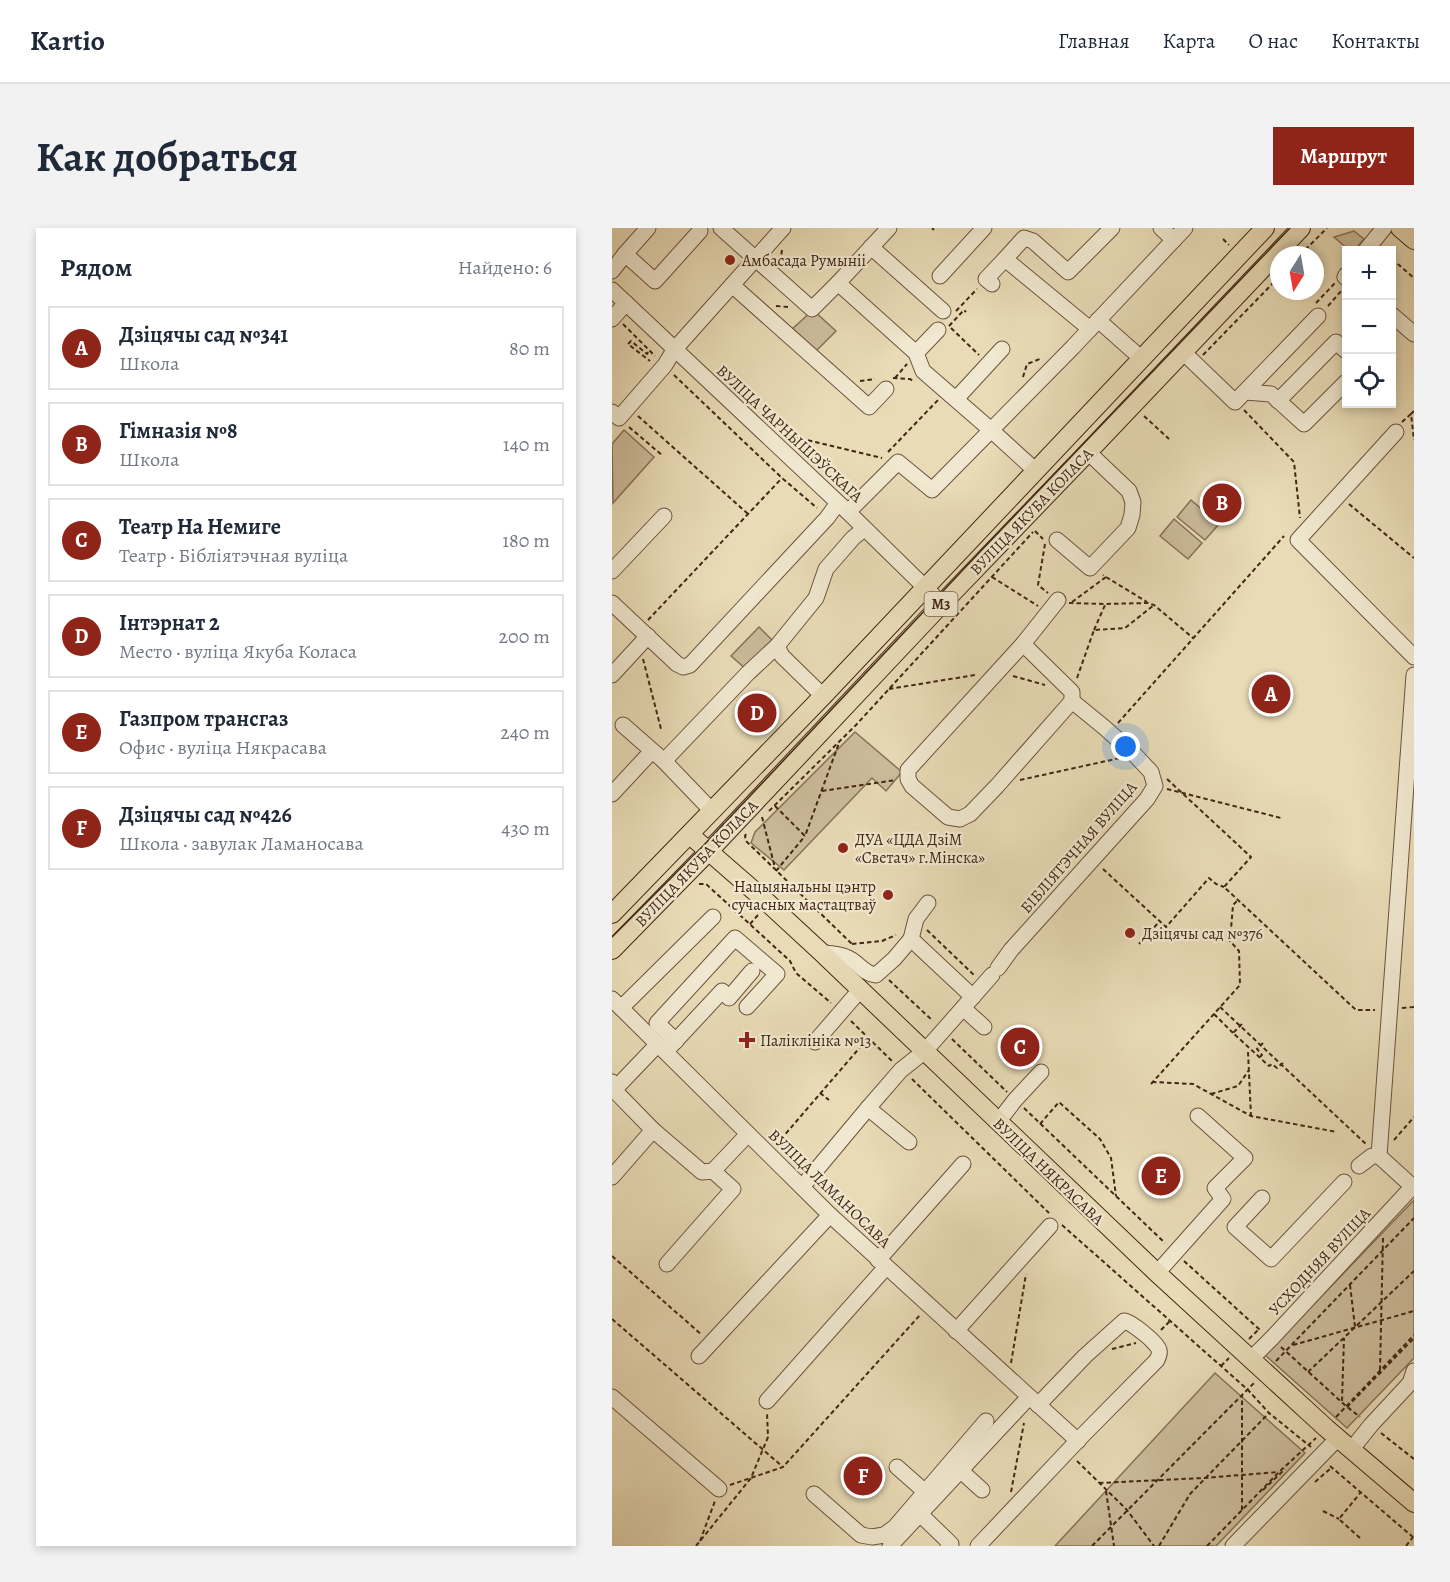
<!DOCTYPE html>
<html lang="ru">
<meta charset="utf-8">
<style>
:root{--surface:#fff;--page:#f2f2f3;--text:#1f2937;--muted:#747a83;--line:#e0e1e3;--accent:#8f2418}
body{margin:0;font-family:Alegreya,serif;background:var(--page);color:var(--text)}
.controls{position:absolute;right:18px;top:18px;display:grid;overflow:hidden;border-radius:0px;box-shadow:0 3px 9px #0003}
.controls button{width:54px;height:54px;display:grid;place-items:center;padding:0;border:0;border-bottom:2px solid var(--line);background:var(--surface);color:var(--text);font:30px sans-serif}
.compass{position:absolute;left:658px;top:18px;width:54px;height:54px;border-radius:50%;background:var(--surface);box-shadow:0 3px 9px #0003;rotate:191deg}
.you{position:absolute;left:514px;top:519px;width:21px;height:21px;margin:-15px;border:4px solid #fff;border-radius:50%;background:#1a73e8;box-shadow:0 0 0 9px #1a73e833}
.badge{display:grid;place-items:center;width:39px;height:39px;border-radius:50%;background:var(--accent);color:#fff;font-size:20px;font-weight:700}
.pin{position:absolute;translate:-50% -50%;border:3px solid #fff;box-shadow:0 2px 6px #0006}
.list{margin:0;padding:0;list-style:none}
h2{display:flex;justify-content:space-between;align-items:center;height:78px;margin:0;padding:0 24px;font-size:26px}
h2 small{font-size:20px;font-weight:400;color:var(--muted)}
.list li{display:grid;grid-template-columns:39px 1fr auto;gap:18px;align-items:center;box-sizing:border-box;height:84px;margin:0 12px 12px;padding:0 12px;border:2px solid var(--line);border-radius:0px}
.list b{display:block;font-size:22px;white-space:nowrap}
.list p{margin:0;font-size:20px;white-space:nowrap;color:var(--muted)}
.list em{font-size:20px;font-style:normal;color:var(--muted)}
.icon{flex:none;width:33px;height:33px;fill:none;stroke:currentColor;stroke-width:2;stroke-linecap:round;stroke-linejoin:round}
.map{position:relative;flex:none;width:802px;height:1318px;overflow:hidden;border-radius:0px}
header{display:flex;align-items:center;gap:36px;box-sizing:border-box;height:84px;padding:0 30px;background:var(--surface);border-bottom:2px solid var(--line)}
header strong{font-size:28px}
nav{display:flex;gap:33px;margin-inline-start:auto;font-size:21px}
.intro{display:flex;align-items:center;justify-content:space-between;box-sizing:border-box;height:144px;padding:0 36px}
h1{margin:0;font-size:42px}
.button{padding:15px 27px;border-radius:0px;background:var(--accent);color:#fff;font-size:21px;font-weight:700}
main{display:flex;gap:36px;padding:0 36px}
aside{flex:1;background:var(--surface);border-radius:0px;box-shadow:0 3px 9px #0003}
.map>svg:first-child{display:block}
</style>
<header>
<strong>Kartio</strong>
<nav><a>Главная</a><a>Карта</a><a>О нас</a><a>Контакты</a></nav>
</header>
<div class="intro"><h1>Как добраться</h1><a class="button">Маршрут</a></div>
<main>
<aside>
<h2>Рядом<small>Найдено: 6</small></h2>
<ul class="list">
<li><span class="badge">A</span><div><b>Дзіцячы сад №341</b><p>Школа</p></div><em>80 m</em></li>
<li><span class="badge">B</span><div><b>Гімназія №8</b><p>Школа</p></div><em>140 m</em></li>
<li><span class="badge">C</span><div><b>Театр На Немиге</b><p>Театр · Бібліятэчная вуліца</p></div><em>180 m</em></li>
<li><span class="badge">D</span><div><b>Інтэрнат 2</b><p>Место · вуліца Якуба Коласа</p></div><em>200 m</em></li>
<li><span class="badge">E</span><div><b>Газпром трансгаз</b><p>Офис · вуліца Някрасава</p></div><em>240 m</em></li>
<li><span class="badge">F</span><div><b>Дзіцячы сад №426</b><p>Школа · завулак Ламаносава</p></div><em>430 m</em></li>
</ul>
</aside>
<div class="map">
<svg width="802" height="1318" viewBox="0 0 802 1318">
<rect width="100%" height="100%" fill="#e8dbb6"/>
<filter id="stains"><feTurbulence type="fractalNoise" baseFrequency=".00333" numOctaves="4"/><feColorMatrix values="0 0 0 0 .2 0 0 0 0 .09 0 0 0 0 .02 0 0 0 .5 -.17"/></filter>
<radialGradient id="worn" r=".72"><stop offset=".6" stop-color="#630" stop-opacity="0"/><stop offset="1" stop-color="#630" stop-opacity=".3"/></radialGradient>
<g fill="#ccbc9b" stroke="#887158" stroke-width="1.5">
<polygon points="742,3 752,11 743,22 737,22 722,9"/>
<polygon points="201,82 224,103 202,125 178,103"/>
<polygon points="12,202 42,229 1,275 0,216"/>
<polygon points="579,272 607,296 593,312 565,289"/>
<polygon points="562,291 590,315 576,331 548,308"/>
<polygon points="147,399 162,414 135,442 119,428"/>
<polygon points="243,504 290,544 274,563 260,550 172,642 139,615 143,604"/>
<polygon points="802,972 802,1130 735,1200 653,1127"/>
<polygon points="603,1145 693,1225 604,1318 443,1318"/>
</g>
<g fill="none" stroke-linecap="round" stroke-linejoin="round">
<g stroke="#6d533d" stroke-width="17">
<g id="minor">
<polyline points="36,0 13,26 43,53 88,3"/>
<polyline points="109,0 200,81 226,55 277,0"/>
<polyline points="549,0 562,12"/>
<polyline points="259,19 331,83"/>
<polyline points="754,22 772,0"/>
<polyline points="0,43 13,26"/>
<polyline points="734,47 733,49 734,50"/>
<polyline points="328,48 372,0"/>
<polyline points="226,55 304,125"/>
<polyline points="380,56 374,51 393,31"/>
<polyline points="120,57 257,179 274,161"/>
<polyline points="0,62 236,284 330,376"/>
<polyline points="780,87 802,106"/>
<polyline points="0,91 14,75"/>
<polyline points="486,92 530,131"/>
<polyline points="478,101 393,31 412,10 421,13 456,44 500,0"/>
<polyline points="326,102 304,125 311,143 379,202 424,243"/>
<polyline points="571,124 623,174 706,88"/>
<polyline points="633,164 659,166 692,196 734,154"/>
<polyline points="344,171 390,121"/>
<polyline points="666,173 724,114 734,123"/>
<polyline points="0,184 7,190 53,137 62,122 171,0"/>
<polyline points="784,204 686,312 802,429"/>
<polyline points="236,284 286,234 320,262 461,119 573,0"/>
<polyline points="445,312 478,340 516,300 520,287 521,274 517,263 476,224"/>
<polyline points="0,343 52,288"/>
<polyline points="0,375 65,436 71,439 78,437 215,290 226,275"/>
<polyline points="411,416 460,464 460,473"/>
<polyline points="165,418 170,428 211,468"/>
<polyline points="0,447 36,408"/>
<polyline points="11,497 52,533 100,583"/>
<polyline points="52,533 136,445 165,418 204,370 214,341 241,310 252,301"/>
<polyline points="0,566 39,524"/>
<polyline points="299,711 304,691 316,675"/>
<path d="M209,724C217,726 227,726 234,729C246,733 251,746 264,747L282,731L299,711L361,769"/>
<polyline points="386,740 399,722 535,571 543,558 539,544 523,527 493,500 460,473 385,558 358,586 348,591 336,589 300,558 296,551 296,542 411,416 446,372"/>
<polyline points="0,771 218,987 466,1213"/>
<polyline points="9,780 101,689"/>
<polyline points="351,780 372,799"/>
<polyline points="64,813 45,795 123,710 165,746 135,779"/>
<polyline points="203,814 248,762"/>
<polyline points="57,820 110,763 117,770 140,743"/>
<polyline points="0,854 2,862 41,902 90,944 101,943 121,961 55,1036"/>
<polyline points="2,862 46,816"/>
<polyline points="256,880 297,914"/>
<polyline points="386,894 403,872 429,844"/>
<polyline points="767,928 802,447"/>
<polyline points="767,928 801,959"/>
<polyline points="747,938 760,928 767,928"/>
<polyline points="101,943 136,906"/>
<polyline points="0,949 41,902"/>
<polyline points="190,959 256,880 289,842 313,823 380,747"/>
<polyline points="650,970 623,999 659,1031 732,954"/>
<polyline points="266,1032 351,936"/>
<polyline points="545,1045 611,971 603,960 633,930 586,888"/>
<polyline points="344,1103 438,998"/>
<polyline points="87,1128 218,987"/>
<polyline points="638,1132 660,1110 802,957"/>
<polyline points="0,1169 107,1261"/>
<polyline points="155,1173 274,1039"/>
<polyline points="739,1222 759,1197 798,1155 802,1143"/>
<polyline points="285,1239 319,1269"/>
<polyline points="348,1242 370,1262"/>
<polyline points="202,1266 249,1307 260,1309 272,1307 283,1299 374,1193"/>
<polyline points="308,1286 339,1316 336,1318"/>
<polyline points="278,1318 417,1169"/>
<path d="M366,1318L470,1208L545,1132C547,1128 548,1125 547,1122C546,1115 519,1094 512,1093L473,1128L426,1177"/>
<polyline points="621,1318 726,1210"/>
</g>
</g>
<g stroke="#442615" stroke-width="20">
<g id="major">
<polyline points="788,0 802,12"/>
<polyline points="78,607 156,675 209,724 545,1045 714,1200 802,1275"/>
<polyline points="0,686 211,468 653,0"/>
<polyline points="0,722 97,623 322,384 476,224 689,0"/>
</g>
</g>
<g stroke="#442615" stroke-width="2" stroke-dasharray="4.5 3" stroke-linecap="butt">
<polyline points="320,0 322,2"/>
<polyline points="611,11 617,17"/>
<polyline points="170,22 169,29 172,37"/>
<polyline points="688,27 715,0"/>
<polyline points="780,31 802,50"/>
<polyline points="704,75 723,55"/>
<polyline points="164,78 176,79"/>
<polyline points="716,78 730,62"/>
<polyline points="344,83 365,61"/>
<polyline points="11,96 43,128"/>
<polyline points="337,98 352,82 354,84"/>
<polyline points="339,100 367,127"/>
<polyline points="36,124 35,126 19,113 16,116 38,133"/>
<polyline points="591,127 667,49"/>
<polyline points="62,147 170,250 205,280"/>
<polyline points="411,149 415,136 428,131"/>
<polyline points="281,150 298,151 301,153"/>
<polyline points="283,150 295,136"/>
<polyline points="248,153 263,151"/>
<polyline points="632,182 682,234 688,290"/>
<polyline points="802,183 799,186 802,212"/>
<polyline points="26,188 136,286"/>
<polyline points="532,188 557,211"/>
<polyline points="790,194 799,186"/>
<polyline points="17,199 51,228"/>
<polyline points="174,207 270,230"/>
<polyline points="276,224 326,172"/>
<polyline points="737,276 802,330"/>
<polyline points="423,303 431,311"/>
<polyline points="433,316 426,357 436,365"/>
<polyline points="380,349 426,378"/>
<polyline points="494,349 535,374"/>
<polyline points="460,374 494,349 491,347"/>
<polyline points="457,375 493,376 536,375 542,377 581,410"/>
<polyline points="36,392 170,250"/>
<polyline points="482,402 493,377"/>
<polyline points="31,431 49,501"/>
<polyline points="401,448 433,457"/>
<polyline points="465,450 482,402 513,400 542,377"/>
<polyline points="277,461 363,447"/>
<polyline points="506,495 672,308"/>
<polyline points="555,551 639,629 612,659 744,782 763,782"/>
<polyline points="408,552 508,530"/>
<polyline points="555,561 669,590"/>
<polyline points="210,563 284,552"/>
<polyline points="163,578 193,608 227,515"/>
<polyline points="157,583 244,497 421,304"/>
<polyline points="150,589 163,640"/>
<polyline points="134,606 133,608 134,613 241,717"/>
<polyline points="491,641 554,699 597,650 604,656 612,659"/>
<polyline points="164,643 193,608"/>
<polyline points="87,656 94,656 178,733 184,745 219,775"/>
<polyline points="138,696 146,687"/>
<polyline points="315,702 363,748"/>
<polyline points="240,716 270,713 284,707"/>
<polyline points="527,716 547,694"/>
<polyline points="277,752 321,793"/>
<polyline points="608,779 755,917"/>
<polyline points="790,780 802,779"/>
<polyline points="602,786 621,805"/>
<polyline points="239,793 280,833"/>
<polyline points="630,796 621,805 657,838 660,836 665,840 671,835"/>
<polyline points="340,811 395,864"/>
<polyline points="636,824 639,888"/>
<polyline points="648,829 650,827 645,821 651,815"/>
<polyline points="300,851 437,985"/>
<polyline points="540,854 581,856 639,888 725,904"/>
<polyline points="539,856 628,757 627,723 618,713 621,677 626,672"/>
<polyline points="208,865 217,872"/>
<polyline points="599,866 626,858 637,842"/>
<polyline points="412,880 553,1015"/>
<polyline points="428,896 447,874 488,911 499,930 504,968"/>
<polyline points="782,912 802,889"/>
<polyline points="164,917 256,810"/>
<polyline points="450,997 636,1162 657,1185 699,1219"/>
<polyline points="0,1028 90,1107"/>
<polyline points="572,1033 648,1102"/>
<polyline points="738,1057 743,1099"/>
<polyline points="0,1091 171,1239"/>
<polyline points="549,1102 558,1093"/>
<polyline points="637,1111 647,1101"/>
<polyline points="681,1117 802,1083"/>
<polyline points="669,1119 734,1178 748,1189"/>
<polyline points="500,1121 524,1115"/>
<polyline points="664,1133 802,990"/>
<polyline points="399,1135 414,1046"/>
<polyline points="609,1138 617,1130"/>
<polyline points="768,1142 771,1010"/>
<polyline points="696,1144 802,1043"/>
<polyline points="730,1173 732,1110"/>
<polyline points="735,1179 802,1110"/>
<polyline points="724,1189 802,1107"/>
<polyline points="769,1205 802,1231"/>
<polyline points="465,1233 515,1282 542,1318"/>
<polyline points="718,1238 802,1310"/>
<polyline points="703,1254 719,1240"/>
<polyline points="487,1255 592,1250 667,1244"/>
<polyline points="118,1257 171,1239 308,1087"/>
<polyline points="651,1262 673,1241"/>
<polyline points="494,1263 502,1318"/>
<polyline points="399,1264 412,1195"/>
<polyline points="630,1282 630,1167"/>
<polyline points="711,1283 727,1291"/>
<polyline points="748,1310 727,1291 749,1264"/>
<polyline points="88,1313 103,1273"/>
<polyline points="84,1318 139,1250 156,1209 155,1185"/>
<polyline points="480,1318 643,1154"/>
<polyline points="547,1318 578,1266 657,1185"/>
<polyline points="595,1318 667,1244 704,1210"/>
<polyline points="794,1318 801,1309"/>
</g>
<use href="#minor" stroke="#f0e8d0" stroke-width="15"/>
<use href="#major" stroke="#e8dbb6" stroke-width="18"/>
<polyline stroke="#442615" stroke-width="1.5" points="0,709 91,618 364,328 678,0"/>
</g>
<g fill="#8f2418" stroke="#f0e8d0" stroke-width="2">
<circle cx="118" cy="32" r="6"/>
<circle cx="231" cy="620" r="6"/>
<circle cx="276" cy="667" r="6"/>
<circle cx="518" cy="705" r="6"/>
<path d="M132 803h6v6h6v6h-6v6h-6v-6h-6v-6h6z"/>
</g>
<g text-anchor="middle" stroke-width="4.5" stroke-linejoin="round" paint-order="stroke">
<rect fill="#f0e8d0" stroke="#78604d" stroke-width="1.5" x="312.5" y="364" width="33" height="24" rx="4.5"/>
<g font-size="15" font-weight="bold" fill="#442615">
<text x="329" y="381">М3</text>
</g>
<g font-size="16" fill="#442615" stroke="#f0e8d0" text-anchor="start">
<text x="130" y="38">Амбасада Румыніі</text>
<text x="243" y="617">ДУА «ЦДА ДзіМ<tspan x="243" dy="18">«Светач» г.Мінска»</tspan></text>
<text x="264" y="664" text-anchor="end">Нацыянальны цэнтр<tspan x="264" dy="18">сучасных мастацтваў</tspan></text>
<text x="530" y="711">Дзіцячы сад №376</text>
<text x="148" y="818">Паліклініка №13</text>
</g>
<g font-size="16" fill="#442615" stroke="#f0e8d0">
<text transform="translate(178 205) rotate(43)" y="6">ВУЛІЦА ЧАРНЫШЭЎСКАГА</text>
<text transform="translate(419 283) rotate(-46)" y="6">ВУЛІЦА ЯКУБА КОЛАСА</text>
<text transform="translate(466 619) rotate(-49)" y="6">БІБЛІЯТЭЧНАЯ ВУЛІЦА</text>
<text transform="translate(84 635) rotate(-46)" y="6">ВУЛІЦА ЯКУБА КОЛАСА</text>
<text transform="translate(437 943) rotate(44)" y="6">ВУЛІЦА НЯКРАСАВА</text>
<text transform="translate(218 960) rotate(44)" y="6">ВУЛІЦА ЛАМАНОСАВА</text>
<text transform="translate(707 1033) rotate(-47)" y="6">УСХОДНЯЯ ВУЛІЦА</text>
</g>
</g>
<rect width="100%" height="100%" filter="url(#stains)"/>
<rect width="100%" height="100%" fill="url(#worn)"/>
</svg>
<div class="controls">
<button>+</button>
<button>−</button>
<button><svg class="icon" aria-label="locate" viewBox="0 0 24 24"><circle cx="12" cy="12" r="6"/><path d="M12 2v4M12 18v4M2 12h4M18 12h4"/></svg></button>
</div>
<svg class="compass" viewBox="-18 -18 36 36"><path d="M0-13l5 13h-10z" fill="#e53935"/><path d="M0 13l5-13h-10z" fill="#747a83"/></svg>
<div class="you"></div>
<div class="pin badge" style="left:659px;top:466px">A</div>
<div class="pin badge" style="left:610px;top:275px">B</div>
<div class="pin badge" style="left:408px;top:819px">C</div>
<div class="pin badge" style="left:145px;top:485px">D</div>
<div class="pin badge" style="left:549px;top:948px">E</div>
<div class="pin badge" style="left:251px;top:1248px">F</div>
</div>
</main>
